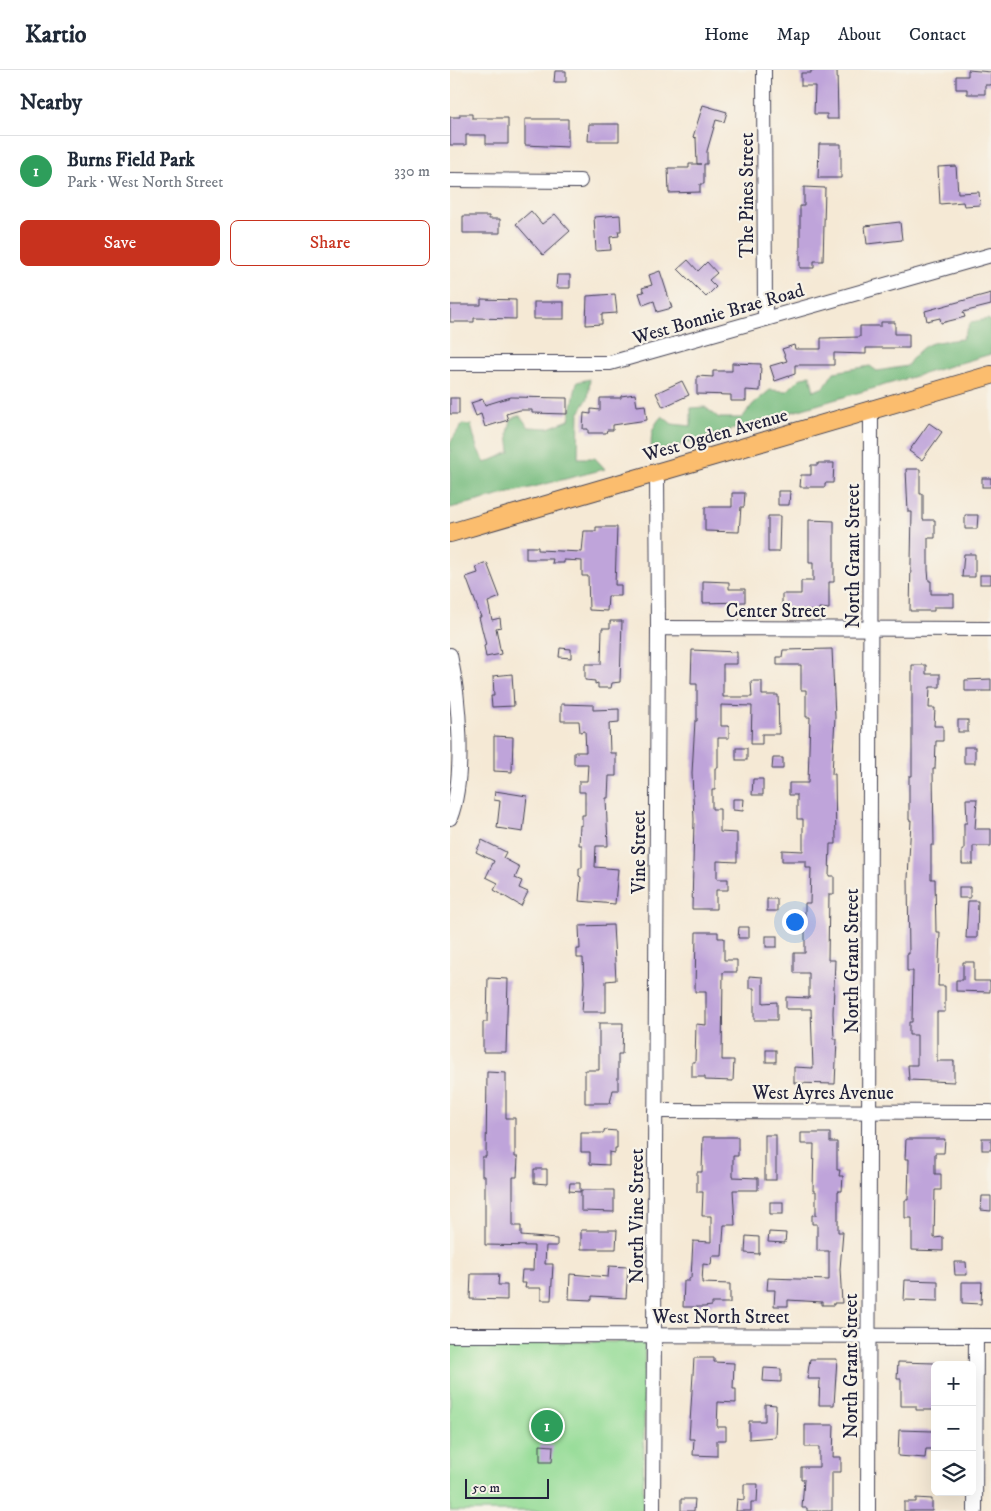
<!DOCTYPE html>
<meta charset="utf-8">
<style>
:root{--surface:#fff;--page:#f6f6f7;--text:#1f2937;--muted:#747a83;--line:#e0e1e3;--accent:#c8321e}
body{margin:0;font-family:"IM FELL DW Pica",serif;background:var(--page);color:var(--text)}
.controls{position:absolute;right:15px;bottom:15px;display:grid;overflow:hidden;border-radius:8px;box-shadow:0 5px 20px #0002}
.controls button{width:45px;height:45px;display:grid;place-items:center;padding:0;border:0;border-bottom:1px solid var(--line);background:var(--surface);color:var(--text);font:25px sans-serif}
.scale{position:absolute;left:15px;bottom:12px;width:84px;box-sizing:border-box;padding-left:5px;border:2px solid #22223b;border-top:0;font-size:14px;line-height:18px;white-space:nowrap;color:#22223b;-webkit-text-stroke:4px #f7f3e8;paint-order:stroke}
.you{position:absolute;left:344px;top:851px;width:18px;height:18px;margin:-12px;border:4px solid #fff;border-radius:50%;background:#1a73e8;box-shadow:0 0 0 8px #1a73e833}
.badge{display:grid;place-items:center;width:32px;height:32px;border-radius:50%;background:var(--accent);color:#fff;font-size:16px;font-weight:700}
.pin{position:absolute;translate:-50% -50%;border:2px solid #fff;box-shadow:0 1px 5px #0006}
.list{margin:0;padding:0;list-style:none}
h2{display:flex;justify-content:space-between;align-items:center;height:65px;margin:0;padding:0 20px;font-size:21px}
h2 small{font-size:16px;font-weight:400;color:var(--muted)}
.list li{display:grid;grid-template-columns:32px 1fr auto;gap:15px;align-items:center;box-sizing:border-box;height:70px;padding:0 20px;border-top:1px solid var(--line)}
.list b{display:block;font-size:19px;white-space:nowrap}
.list p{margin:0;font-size:16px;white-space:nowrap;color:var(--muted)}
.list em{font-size:16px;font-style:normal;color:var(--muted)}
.actions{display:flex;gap:10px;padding:15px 20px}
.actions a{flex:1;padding:11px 0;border:1px solid var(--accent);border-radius:8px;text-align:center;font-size:18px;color:var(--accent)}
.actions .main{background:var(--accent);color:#fff}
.icon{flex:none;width:28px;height:28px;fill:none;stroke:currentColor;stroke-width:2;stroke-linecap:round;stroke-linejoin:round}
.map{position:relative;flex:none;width:541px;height:1441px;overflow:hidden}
header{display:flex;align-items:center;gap:30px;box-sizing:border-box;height:70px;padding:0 25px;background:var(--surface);border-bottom:1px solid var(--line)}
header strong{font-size:24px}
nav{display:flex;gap:28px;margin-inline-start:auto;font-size:18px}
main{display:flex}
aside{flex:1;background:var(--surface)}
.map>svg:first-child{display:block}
</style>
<header>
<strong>Kartio</strong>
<nav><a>Home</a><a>Map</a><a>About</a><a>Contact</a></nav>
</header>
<main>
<aside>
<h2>Nearby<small></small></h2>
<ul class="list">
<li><span class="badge" style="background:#2e9e5b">1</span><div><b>Burns Field Park</b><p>Park · West North Street</p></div><em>330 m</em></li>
</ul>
<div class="actions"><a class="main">Save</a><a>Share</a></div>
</aside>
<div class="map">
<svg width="541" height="1441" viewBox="0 0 541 1441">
<rect width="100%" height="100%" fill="#f7f3e8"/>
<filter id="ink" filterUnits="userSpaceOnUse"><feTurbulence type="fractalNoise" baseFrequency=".02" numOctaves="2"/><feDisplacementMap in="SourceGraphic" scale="10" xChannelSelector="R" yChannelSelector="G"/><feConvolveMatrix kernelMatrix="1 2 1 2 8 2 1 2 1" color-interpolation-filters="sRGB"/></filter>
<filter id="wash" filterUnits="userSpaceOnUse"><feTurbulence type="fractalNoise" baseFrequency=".0096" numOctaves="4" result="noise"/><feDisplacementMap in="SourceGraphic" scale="20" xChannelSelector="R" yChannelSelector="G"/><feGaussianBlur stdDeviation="1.12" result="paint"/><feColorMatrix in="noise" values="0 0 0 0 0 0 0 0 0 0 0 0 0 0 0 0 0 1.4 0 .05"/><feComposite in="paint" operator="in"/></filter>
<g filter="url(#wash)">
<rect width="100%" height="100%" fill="#f5e9d5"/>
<polygon fill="#94dc96" stroke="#5b7f68" points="0,1271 195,1272 193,1441 0,1441"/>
<g fill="#77bc7f" stroke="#4c6f5d">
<path d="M538,249L541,251V284L202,383C200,368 201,357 212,346L222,354L241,356V338L255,337L269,348H292L303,334L320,320L337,321L349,309L360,305L364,321L374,317L384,302L420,296L427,301L457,296C475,269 482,273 512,269L521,252Z"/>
<polygon points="140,309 138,328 129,343 128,388 145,388 155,399 0,438 0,373 12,354 21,355 27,378 35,393 60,382 58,363 61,350 69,345 79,357 98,358 119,350 127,312"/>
</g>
<g id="blocks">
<g fill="#bfa4da">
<polygon points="361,0 387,0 388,49 377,49 377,44 364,44 365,16 351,16 351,3 361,3"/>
<polygon points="518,0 541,2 541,15 535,15 535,24 517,24 517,19 506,19 506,6 518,6"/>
<polygon points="105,1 116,1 116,12 104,12"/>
<polygon points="253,35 277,42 274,52 266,50 257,81 257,94 254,94 254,114 250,114 250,122 219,123 218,98 239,98 239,94 251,94 247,94 246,68 243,67"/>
<polygon points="10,44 22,44 22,48 58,48 58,74 36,74 36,65 16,65 16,75 0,75 0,47 10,47"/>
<polygon points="75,49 118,49 118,77 75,75"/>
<polygon points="139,54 169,54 169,71 138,71"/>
<polygon points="369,74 391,74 391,108 368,108"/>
<polygon points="506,96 508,123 529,122 530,135 514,136 513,132 490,134 488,97"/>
<polygon points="354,117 375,118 373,191 364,191 364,198 350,198 350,136 354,136"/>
<polygon points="81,141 92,154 105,144 120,161 93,185 66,154"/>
<polygon points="170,145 171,161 168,161 169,166 160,167 161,180 146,181 144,147"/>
<polygon points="13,146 39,146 39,149 50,149 50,163 13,163"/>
<polygon points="450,152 452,170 417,174 415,156"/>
<polygon points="238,190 248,201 257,192 267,203 259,210 266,217 256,227 228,199"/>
<polygon points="210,201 222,238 207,242 204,231 193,235 189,223 194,222 192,218 202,215 199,205"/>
<polygon points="107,205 120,205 120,218 106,218"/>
<polygon points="541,223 541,235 513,242 515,247 491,253 490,248 477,251 475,241"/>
<polygon points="165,224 167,243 152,244 152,254 136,255 137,226"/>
<polygon points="31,229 66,230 66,249 24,248 24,252 0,252 0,235 31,235"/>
<rect x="84" y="232" width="30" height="17"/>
<polygon points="431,252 445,252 445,264 459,264 459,278 416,278 416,284 384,283 384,295 345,295 345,304 325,311 320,296 337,291 332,279 344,275 345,279 371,279 371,268 410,267 410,256 431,256"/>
<polygon points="282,293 311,294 310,321 296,320 296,331 281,331 281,325 247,324 247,306 263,307 263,301 282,301"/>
<polygon points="232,311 239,325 213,337 206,323"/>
<polygon points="185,324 187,336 195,335 197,350 163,355 163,360 157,360 156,363 138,363 138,359 133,359 134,343 141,344 141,339 150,340 150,328 171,328 171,326"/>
<polygon points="61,327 117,328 117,344 82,343 82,340 70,340 56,344 58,350 35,357 31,344 26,346 21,333 33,329 35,335"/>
<rect x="0" y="328" width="9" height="16"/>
<polygon points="479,353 492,362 472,390 459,381"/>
<polygon points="368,393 384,393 383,413 375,413 375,417 350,417 351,405 361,405 361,395 368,395"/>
<polygon points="456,399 470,399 470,424 473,424 473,450 485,450 485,468 478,468 478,500 479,511 481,511 481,524 504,524 504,537 484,537 484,541 460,541 462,442 458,442"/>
<rect x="532" y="408" width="9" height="9"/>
<polygon points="328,421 340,421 339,435 328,435"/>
<polygon points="282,423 295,423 294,437 291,437 289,462 255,461 255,437 282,437"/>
<polygon points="515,445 528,445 527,459 515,459"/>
<polygon points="318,446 330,446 329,482 318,482"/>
<polygon points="359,450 384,451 384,512 379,512 379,539 369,538 369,541 332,540 332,524 351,524 351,511 363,511 363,493 359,493"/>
<polygon points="146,457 167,457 165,515 171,515 171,526 158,526 157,541 139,540 138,506 132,506 132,491 114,490 114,493 102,493 103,489 76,489 76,477 88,477 88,480 132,482 134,461 146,461"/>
<polygon points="514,484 525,484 525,507 512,507"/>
<polygon points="37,493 50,527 38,532 42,550 50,548 51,557 46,558 51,584 36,587 34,576 36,575 29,547 31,547 16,507 28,503 26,497"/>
<rect x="530" y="505" width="11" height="9"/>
<polygon points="253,511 279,512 279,519 295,519 295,532 253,533"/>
<polygon points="160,551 172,551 170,612 162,613 161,618 148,618 148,613 145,614 145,611 135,610 135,594 151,594 152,558 160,558"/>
<polygon points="110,578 121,579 121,588 109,587"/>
<polygon points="382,579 385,647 382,704 385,704 386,774 380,774 379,806 384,806 384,824 379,824 378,890 385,890 383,943 384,969 387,969 385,1014 344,1013 344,997 363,998 361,939 336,939 336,927 359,928 359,903 344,903 344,883 355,883 355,833 360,833 361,798 356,798 356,791 332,791 332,780 353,781 353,749 347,749 347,725 339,725 339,713 358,713 360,647 356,647 356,620 351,620 351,595 327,595 327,587 332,587 333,580"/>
<polygon points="242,580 287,582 287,594 273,594 273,627 302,627 301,611 312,611 312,625 328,625 329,664 312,664 312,674 301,674 302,636 271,635 271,656 279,656 279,668 268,668 268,698 265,698 265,720 262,720 262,739 270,739 270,762 287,763 287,792 267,791 267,809 278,809 278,820 266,820 266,839 242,839 244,749 242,703 245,651 247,651 247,614 241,614"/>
<polygon points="462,595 476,595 476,604 490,604 490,617 480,617 479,638 485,638 484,656 493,656 493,671 486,671 485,699 483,699 484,775 481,775 481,809 485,809 486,862 490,862 488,916 495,916 495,942 487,942 487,991 504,991 504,1012 459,1010 458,995 467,995 467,965 459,965 459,952 462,952 463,901 457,901 457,884 459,884 458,809 461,750 459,750 459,706 462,706"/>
<polygon points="62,604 64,636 42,637 41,626 44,626 43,606"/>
<polygon points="541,609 541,621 515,621 515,610"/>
<polygon points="111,634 143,635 143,640 169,639 169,652 159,653 160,683 166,683 166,706 159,706 158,728 156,728 158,776 146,776 145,797 168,799 165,834 129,831 131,807 129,806 129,798 132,798 132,775 129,775 130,755 132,756 132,745 135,745 135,722 129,722 129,711 137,711 138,694 124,694 124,682 136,682 135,661 130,662 129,651 111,651"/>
<rect x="508" y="650" width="10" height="12"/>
<polygon points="44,666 63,667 62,702 44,701"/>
<rect x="514" y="677" width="11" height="16"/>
<rect x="286" y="678" width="11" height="12"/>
<polygon points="323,688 333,688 333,699 322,699"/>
<polygon points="303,709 313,709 313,725 302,725"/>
<polygon points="45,721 77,726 73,762 47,758 50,731 44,730"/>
<polygon points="283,729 294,729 293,741 283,740"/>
<polygon points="516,729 527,729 525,759 541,759 541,776 523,776 523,794 512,794 512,780 514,780 514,753 517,753"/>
<polygon points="32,770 56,782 53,788 70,797 65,808 72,811 69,818 78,822 71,836 44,820 48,813 36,807 44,791 26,782"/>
<rect x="509" y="817" width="11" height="11"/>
<rect x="317" y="829" width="10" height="12"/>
<polygon points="518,831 528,831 527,868 516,868"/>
<polygon points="163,855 166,910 156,911 156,942 132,942 134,912 133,888 127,888 127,879 130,879 129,856"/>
<polygon points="289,857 299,857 299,868 288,868"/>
<polygon points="246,862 268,862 268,868 274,868 274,890 287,890 287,902 273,902 272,990 284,990 283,1011 255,1010 255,1007 242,1007 242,992 245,992 246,954 256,955 256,922 245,922"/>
<rect x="316" y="866" width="11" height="11"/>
<polygon points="513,892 524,892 524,911 540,911 540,922 506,921 506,910 513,910"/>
<polygon points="299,906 313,907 313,933 327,932 327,950 304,950 304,918 299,918"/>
<polygon points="38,908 58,909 56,982 33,982 33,952 37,952"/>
<polygon points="149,953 173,953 172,984 168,984 168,1020 163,1020 160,1033 135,1033 135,1000 149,1000"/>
<rect x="316" y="980" width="10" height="12"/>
<polygon points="37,1002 56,1003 56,1048 65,1048 65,1087 68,1087 67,1107 63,1107 63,1156 71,1156 71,1166 107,1169 107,1176 96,1176 95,1194 103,1194 101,1230 91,1230 91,1218 75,1218 76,1213 71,1213 72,1200 83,1200 84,1176 35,1175 35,1106 32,1106 32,1087 36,1087"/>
<polygon points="154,1060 167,1061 167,1078 165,1078 165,1083 159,1082 159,1095 140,1094 140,1082 131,1082 131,1063 154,1063"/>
<polygon points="351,1063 380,1063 380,1072 387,1072 387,1100 390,1100 389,1106 393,1106 392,1121 388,1121 388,1162 393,1162 390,1199 392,1233 384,1233 384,1235 372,1235 372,1232 338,1230 338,1236 324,1236 325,1220 317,1220 318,1208 379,1210 379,1181 367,1181 367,1154 362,1154 362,1145 366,1145 366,1121 363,1121 364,1074 351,1074"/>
<rect x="315" y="1065" width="11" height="45"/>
<polygon points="253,1067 288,1067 288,1086 283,1086 283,1107 308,1108 308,1120 283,1120 285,1155 274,1155 272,1186 262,1186 261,1195 253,1194 252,1213 280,1214 280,1233 262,1233 262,1236 254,1237 233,1237 234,1211 239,1211 239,1208 241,1208 243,1171 261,1172 261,1146 252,1146 253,1122 247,1122 247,1102 252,1102"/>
<rect x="532" y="1068" width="9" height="12"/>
<polygon points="456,1069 495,1069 494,1083 485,1083 485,1104 491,1104 491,1120 485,1120 484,1168 493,1167 493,1181 462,1180 462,1148 455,1148 455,1130 458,1130 459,1089 455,1089"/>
<polygon points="84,1099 97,1099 97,1114 84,1113"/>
<polygon points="120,1113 130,1113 130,1122 119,1121"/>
<polygon points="131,1120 164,1120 164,1142 131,1141"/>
<polygon points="532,1126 541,1126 541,1141 531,1140"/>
<rect x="320" y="1132" width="13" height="12"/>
<polygon points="131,1160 167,1160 166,1179 131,1179"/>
<polygon points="319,1162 336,1163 335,1173 318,1172"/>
<polygon points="296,1166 309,1167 309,1184 295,1183"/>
<polygon points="504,1192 516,1192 517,1205 505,1205"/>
<polygon points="159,1196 178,1197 176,1228 142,1226 142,1230 119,1229 120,1204 158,1207"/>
<polygon points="21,1204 49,1204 48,1215 57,1215 57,1230 20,1229"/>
<polygon points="455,1210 488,1211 488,1231 454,1230"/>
<polygon points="512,1212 532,1212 531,1234 512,1233"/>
<polygon points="244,1288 264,1288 264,1292 284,1293 283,1319 286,1319 286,1333 268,1332 267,1357 276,1357 276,1370 267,1370 267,1386 243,1385 244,1369 239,1369"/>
<polygon points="360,1289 387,1289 384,1335 369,1335 370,1309 357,1309"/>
<polygon points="448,1292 485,1293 485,1340 466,1340 466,1336 451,1336 451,1309 447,1309"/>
<polygon points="314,1298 331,1299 331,1312 313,1311"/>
<polygon points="315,1334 326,1335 325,1367 299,1369 299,1351 315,1351"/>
<polygon points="355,1355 384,1355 383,1387 391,1387 391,1402 382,1402 382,1441 357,1441 357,1438 352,1438 354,1409 351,1409 351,1397 369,1397 369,1377 355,1377"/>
<polygon points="449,1360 483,1361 482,1379 476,1379 475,1388 448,1386"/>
<polygon points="90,1375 103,1376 102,1392 90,1392"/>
<polygon points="294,1414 308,1414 307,1432 301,1432 301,1441 286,1441 287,1429 294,1430"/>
<polygon points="466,1428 482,1429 482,1441 454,1441 454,1432 466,1432"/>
<polygon points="231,1429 245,1429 244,1441 231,1441"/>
</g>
</g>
</g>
<g filter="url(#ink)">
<use href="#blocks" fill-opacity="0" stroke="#424052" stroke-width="1"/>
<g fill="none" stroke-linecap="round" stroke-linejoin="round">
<g stroke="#424052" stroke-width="16">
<g id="minor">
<polyline points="314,0 315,249"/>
<polyline points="0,110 130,111"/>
<polyline points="0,293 160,293 541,185"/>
<polyline points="207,403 208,558"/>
<path d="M0,585C9,627 16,707 0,748"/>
<polyline points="205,1041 541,1042"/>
<polyline points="0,1265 541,1266"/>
<polyline points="203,1441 208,558 541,559"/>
<polyline points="418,1441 421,341"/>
<polyline points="525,1441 526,1266"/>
</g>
</g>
<g stroke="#424052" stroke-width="20">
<polyline id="major" points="0,463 541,305"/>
</g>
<use href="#minor" stroke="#fff" stroke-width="14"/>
<use href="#major" stroke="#fbbd6e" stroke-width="18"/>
</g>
</g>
<g text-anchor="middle" stroke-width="4.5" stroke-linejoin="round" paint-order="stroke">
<g font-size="19" fill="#22223b" stroke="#f7f3e8">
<text transform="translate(296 125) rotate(-90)" y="7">The Pines Street</text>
<text transform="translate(268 243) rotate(-16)" y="7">West Bonnie Brae Road</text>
<text transform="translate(265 364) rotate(-16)" y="7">West Ogden Avenue</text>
<text transform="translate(402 486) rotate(-90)" y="7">North Grant Street</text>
<text x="326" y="547">Center Street</text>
<text transform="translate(188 782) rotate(-90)" y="7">Vine Street</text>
<text transform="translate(401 891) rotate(-90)" y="7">North Grant Street</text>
<text x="373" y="1029">West Ayres Avenue</text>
<text transform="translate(186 1146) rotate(-90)" y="7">North Vine Street</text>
<text x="271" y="1253">West North Street</text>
<text transform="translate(400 1296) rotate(-90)" y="7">North Grant Street</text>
</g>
</g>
</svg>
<div class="controls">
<button>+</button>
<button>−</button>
<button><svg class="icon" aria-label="layers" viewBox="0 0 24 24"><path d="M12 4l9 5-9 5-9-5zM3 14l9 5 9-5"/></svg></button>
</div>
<div class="scale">50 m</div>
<div class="you"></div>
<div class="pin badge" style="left:97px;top:1356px;background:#2e9e5b">1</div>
</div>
</main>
